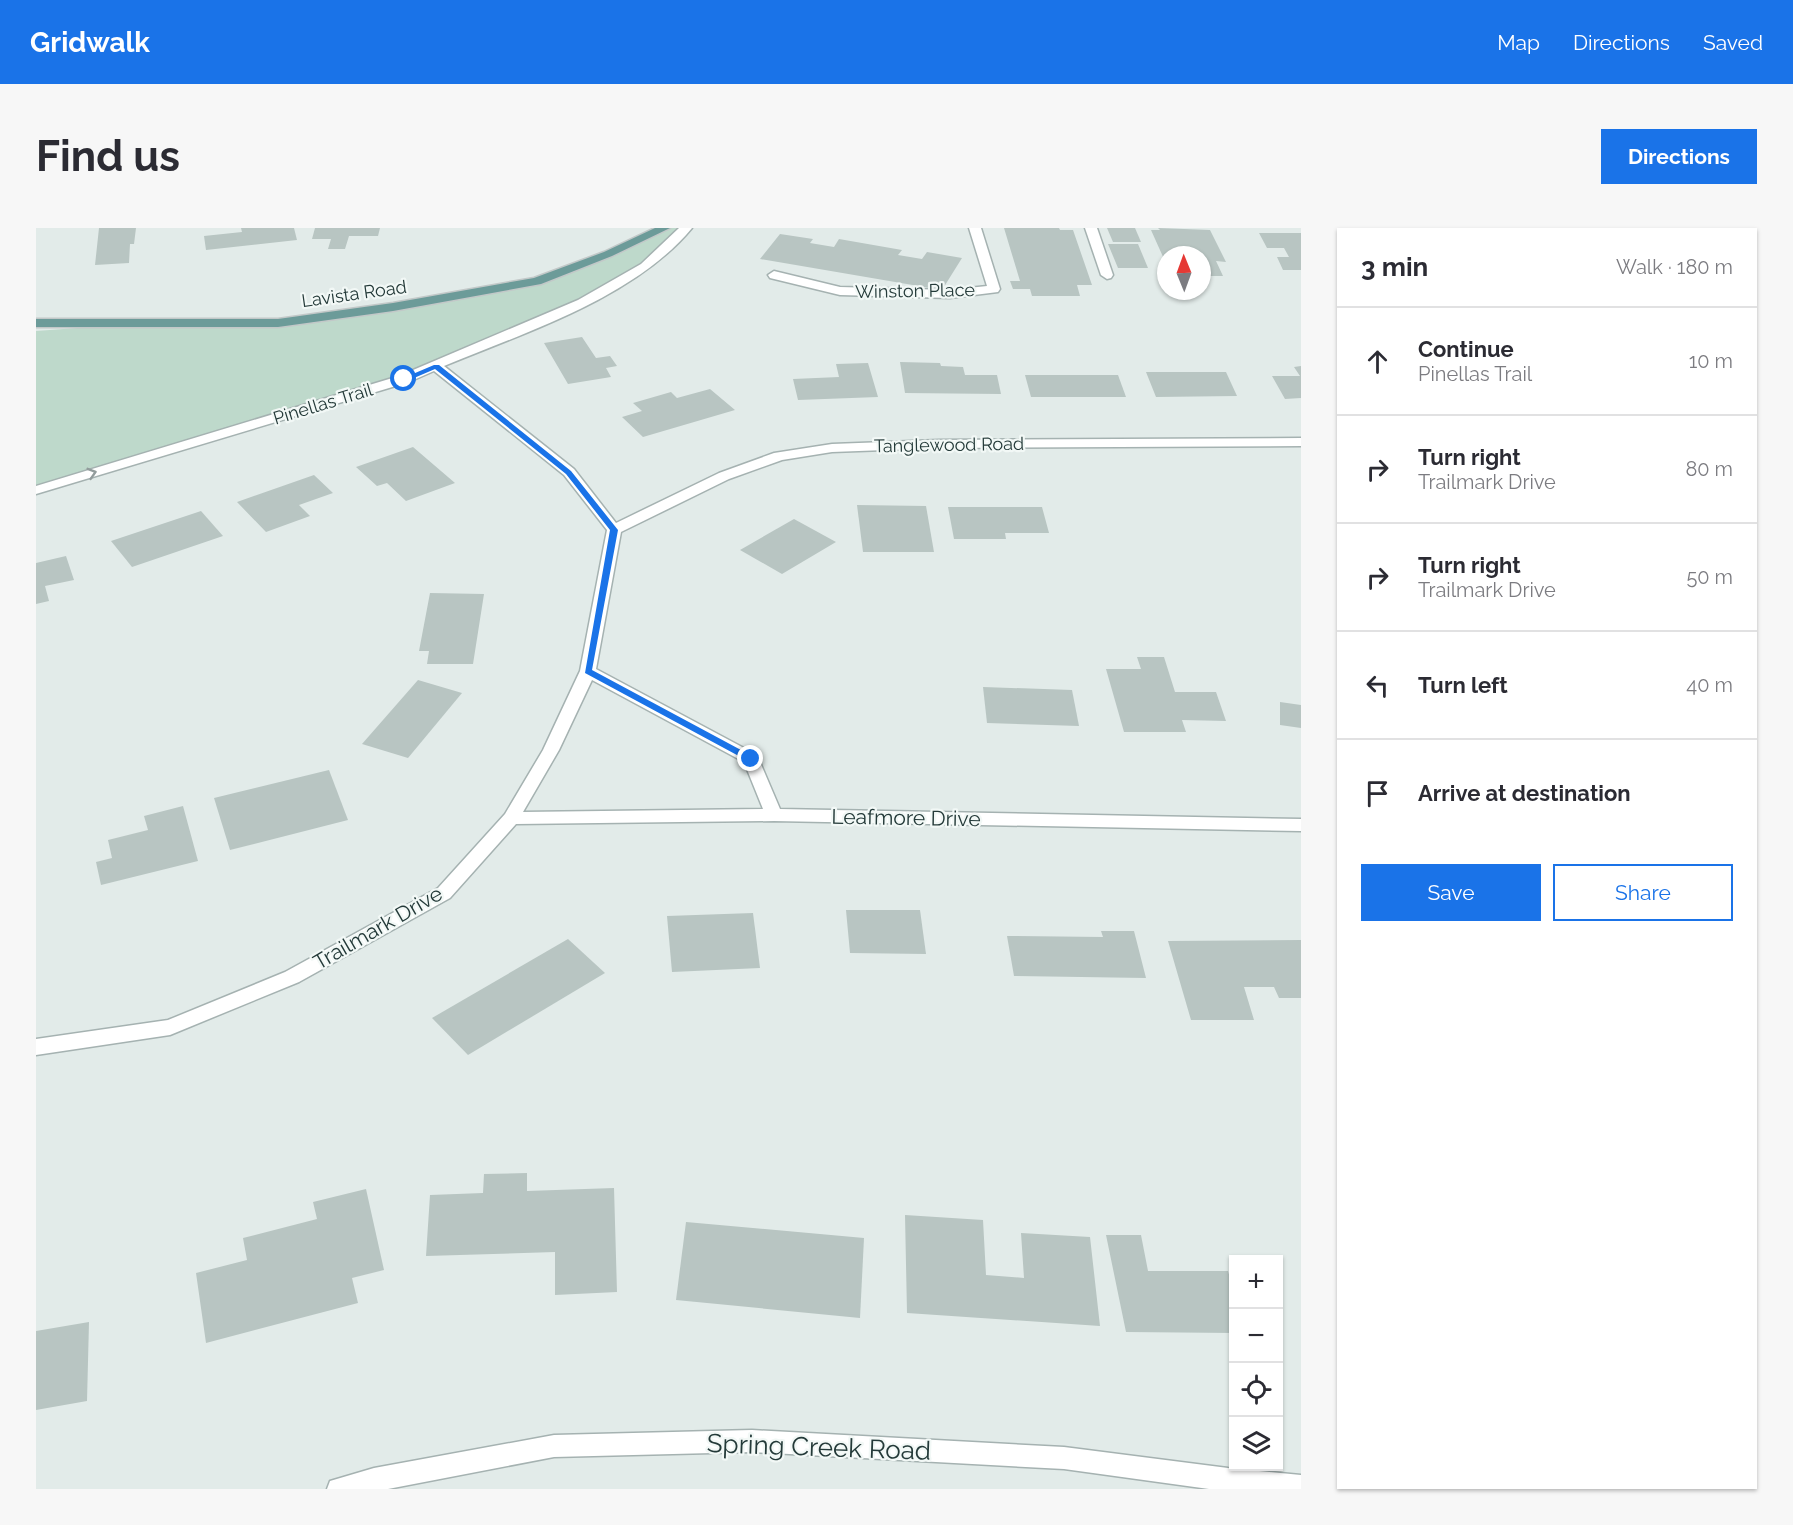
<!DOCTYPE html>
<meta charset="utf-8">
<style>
:root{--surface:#fff;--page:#f7f7f7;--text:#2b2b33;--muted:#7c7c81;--line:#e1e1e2;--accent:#1a73e8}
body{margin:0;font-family:Raleway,sans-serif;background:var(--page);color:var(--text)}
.controls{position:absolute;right:18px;bottom:18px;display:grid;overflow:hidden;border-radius:0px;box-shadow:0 2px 4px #0004}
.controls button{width:54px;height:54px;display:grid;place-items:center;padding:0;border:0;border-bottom:2px solid var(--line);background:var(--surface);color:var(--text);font:30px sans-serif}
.compass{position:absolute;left:1121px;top:18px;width:54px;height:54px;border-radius:50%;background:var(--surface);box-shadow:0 2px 4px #0004;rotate:359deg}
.stop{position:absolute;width:18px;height:18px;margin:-14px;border:4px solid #1a73e8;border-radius:50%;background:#fff}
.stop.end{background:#1a73e8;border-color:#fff;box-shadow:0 2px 6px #0008}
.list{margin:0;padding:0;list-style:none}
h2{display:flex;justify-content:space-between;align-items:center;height:78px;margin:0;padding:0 24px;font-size:26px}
h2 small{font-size:20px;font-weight:400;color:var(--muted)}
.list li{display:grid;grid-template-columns:39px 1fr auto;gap:18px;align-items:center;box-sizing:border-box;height:108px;padding:0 24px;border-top:2px solid var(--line)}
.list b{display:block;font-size:22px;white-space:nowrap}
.list p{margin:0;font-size:20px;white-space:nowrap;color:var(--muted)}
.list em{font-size:20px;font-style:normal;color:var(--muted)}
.actions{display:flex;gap:12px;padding:18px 24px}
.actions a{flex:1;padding:14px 0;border:2px solid var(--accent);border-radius:0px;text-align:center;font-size:21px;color:var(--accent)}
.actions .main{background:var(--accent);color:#fff}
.icon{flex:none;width:33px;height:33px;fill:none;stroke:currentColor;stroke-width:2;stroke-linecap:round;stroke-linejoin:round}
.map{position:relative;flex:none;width:1265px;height:1261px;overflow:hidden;border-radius:0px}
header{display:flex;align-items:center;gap:36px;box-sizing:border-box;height:84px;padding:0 30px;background:var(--accent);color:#fff}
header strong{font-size:28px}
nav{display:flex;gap:33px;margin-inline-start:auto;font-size:21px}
.intro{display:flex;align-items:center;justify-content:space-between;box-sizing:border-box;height:144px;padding:0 36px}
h1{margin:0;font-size:42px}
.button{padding:15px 27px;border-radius:0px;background:var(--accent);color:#fff;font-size:21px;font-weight:700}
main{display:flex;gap:36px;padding:0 36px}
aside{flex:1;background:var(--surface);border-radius:0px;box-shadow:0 2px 4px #0004}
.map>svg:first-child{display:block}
</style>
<header>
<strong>Gridwalk</strong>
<nav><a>Map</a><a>Directions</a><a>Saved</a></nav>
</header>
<div class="intro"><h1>Find us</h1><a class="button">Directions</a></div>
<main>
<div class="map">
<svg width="1265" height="1261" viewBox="0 0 1265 1261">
<rect width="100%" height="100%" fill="#e2ebe9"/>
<polygon fill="#bed9cb" points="628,0 650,0 609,38 546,75 400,138 0,262 0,103 110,95 242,95 501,53"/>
<g fill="#b8c5c2">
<polygon points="63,0 100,0 98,16 94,16 93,35 59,37"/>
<polygon points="205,0 258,0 261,12 170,22 168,8 206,4"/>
<polygon points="279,0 344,0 342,8 313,8 309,21 292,21 295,11 276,11"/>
<polygon points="968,0 1023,0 1024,2 1037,2 1056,57 1041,57 1044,68 996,68 994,61 977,61 974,53 984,53"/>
<polygon points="1071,0 1099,0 1105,14 1077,14"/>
<polygon points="1122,0 1174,2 1190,34 1180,33 1187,48 1166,48 1166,27 1130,27 1128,31 1115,2 1124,2"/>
<polygon points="1223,5 1265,5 1265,42 1247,42 1241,29 1253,29 1248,20 1231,20"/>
<polygon points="744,6 777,11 774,15 798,19 803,11 866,22 862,27 886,31 891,24 926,30 906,62 724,31"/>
<polygon points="1072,16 1102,16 1112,40 1082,40"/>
<polygon points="546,109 560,130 574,128 581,138 570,140 575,149 532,156 508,115"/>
<polygon points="864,134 904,135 905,138 927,139 929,147 961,147 965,166 869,165"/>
<polygon points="832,135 842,169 762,172 757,151 803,149 800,136"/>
<polygon points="1265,138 1265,170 1249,171 1236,148 1264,148 1258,139"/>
<polygon points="1110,144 1190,144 1201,168 1120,169"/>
<polygon points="989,147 1082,147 1090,169 995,169"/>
<polygon points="674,161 699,182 607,209 586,189 606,183 597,175 635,164 641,170"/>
<polygon points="377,219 419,255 370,273 351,255 341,258 320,239"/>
<polygon points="278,247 297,265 263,277 274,288 230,304 201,274"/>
<polygon points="821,277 890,278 898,324 827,324"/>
<polygon points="912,279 1006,279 1013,305 969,305 970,311 918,311"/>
<polygon points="165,283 187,308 96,339 75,313"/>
<polygon points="758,291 800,314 746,346 704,322"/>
<polygon points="30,328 38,352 9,358 13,373 0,376 0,335"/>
<polygon points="394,365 448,366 437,436 391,436 393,423 383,423"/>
<polygon points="1101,429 1128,429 1139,464 1180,464 1190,493 1146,492 1150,504 1088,504 1070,441 1105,441"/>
<polygon points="382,452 426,465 372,530 326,516"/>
<polygon points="947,459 1036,462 1043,498 951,495"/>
<polygon points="1244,474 1265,477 1265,500 1244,497"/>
<polygon points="293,542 312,592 194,622 178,570"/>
<polygon points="147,578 162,633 65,657 60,634 76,630 72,612 112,602 108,588"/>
<polygon points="810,682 884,682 890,726 814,725"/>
<polygon points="717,685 724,740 636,744 631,688"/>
<polygon points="1065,703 1098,703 1110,750 978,748 971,708 1067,709"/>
<polygon points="532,711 569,745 432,827 396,790"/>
<polygon points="1265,712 1265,770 1243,770 1238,759 1208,759 1218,792 1155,792 1132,713"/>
<polygon points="491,945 491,963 578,960 581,1064 519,1067 519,1024 390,1028 394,967 447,965 448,946"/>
<polygon points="330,961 348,1042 316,1050 322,1075 170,1115 160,1045 211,1032 207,1010 281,991 277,974"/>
<polygon points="869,987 947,992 950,1047 988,1050 985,1005 1054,1009 1064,1098 871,1085"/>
<polygon points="650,994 828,1010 824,1090 640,1072"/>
<polygon points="1070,1007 1105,1007 1112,1043 1192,1043 1198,1064 1198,1105 1090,1104"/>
<polygon points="53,1094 51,1173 0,1182 0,1103"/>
</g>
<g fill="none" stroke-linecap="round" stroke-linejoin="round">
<g stroke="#a5b2b1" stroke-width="3">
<g id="minor">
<path d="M643,0H656C598,70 490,104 408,138L538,241L580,295L683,245L738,225L796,216L903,212L1265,210V218L903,220L796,224L746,232L693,251L585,304L560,441L721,527L744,581L1265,591V603L738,593L480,596L414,670L263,754L134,807L0,827V811L132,792L249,744L402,660L469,586L507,522L544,443L571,302L528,247L398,143L373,154L0,266V258L363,148L542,72L605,36ZM556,452L708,534L727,581L487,584L523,522Z"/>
<polygon points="933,0 945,0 964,61 962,64 914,70 804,67 734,50 732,47 738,43 804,59 914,62 951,58"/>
<polygon points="1049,0 1061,0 1077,47 1075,50 1071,51 1065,47"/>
<polygon points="716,1202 1028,1219 1192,1240 1265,1247 1265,1261 1173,1261 1028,1241 716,1224 518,1229 352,1261 291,1261 294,1253 338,1240 518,1207"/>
</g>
</g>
<g stroke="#c2c8c8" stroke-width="3">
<polygon id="major" points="619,0 634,0 576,28 505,56 357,83 242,99 0,99 0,91 242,91 357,75 498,50 568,24"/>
</g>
<use href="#minor" fill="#fff" fill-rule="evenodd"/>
<use href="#major" fill="#6c9b99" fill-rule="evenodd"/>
</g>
<defs><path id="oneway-chevron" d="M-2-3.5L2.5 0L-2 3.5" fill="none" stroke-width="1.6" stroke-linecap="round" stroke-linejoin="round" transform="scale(1.5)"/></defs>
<use stroke="#929c9c" href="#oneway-chevron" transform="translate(56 245) rotate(-17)"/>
<polygon fill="#1a73e8" points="398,137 403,137 535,243 582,302 556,442 718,529 718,533 712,533 549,445 574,302 530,246 399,141 371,153 365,151"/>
<g text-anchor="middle" stroke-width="4.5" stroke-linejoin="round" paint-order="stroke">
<g font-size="18" fill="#243a39" stroke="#f2f8f6">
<text transform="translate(879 63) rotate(-1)" y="6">Winston Place</text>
<text transform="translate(318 66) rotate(-8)" y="6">Lavista Road</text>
<text transform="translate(287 176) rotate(-17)" y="6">Pinellas Trail</text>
<text transform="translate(913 217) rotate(-1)" y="6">Tanglewood Road</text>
</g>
<g font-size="21" fill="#243a39" stroke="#f2f8f6">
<text transform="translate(870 590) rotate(1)" y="7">Leafmore Drive</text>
<text transform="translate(342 700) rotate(-30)" y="7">Trailmark Drive</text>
</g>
<g font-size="26" fill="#243a39" stroke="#f2f8f6">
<text transform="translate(783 1219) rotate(2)" y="9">Spring Creek Road</text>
</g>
</g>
</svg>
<div class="controls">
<button>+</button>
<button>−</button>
<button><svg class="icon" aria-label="locate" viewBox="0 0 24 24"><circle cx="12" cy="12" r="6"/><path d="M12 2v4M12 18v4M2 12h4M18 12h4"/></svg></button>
<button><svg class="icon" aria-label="layers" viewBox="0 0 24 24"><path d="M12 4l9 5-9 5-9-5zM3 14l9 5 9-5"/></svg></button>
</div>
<svg class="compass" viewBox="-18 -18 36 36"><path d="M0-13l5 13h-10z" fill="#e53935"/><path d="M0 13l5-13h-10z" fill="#7c7c81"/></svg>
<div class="stop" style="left:368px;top:151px"></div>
<div class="stop end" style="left:715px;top:531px"></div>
</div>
<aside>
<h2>3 min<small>Walk · 180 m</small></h2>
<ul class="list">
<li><svg class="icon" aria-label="ahead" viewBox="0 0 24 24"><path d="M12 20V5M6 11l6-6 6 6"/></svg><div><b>Continue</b><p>Pinellas Trail</p></div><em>10 m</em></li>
<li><svg class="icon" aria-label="right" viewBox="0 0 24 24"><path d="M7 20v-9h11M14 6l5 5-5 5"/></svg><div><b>Turn right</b><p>Trailmark Drive</p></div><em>80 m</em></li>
<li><svg class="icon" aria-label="right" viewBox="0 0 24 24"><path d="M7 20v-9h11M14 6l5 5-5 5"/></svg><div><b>Turn right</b><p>Trailmark Drive</p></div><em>50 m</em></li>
<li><svg class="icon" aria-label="left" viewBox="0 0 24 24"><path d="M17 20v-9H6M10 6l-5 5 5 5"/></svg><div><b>Turn left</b></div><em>40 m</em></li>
<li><svg class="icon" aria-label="arrive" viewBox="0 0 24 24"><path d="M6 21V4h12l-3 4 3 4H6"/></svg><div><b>Arrive at destination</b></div></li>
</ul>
<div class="actions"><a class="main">Save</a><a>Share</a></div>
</aside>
</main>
